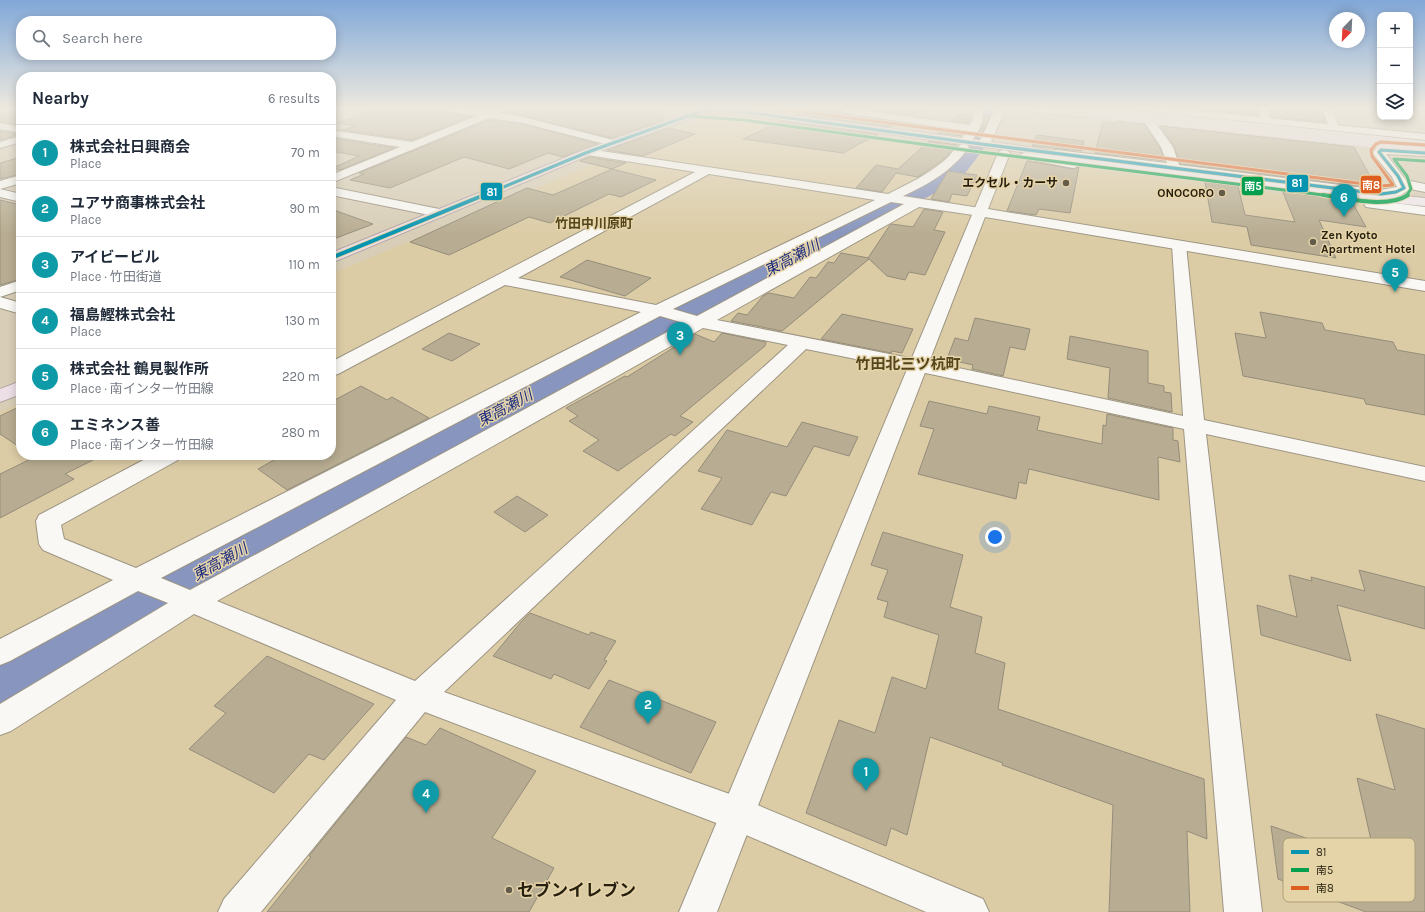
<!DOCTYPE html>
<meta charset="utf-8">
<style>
:root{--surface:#fff;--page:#f2f2f3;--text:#1f2937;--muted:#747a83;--line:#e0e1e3;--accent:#d93025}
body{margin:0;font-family:Karla,"Noto Sans JP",sans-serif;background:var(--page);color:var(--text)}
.controls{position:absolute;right:12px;top:12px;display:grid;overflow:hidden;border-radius:8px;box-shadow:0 2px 10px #0003}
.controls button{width:36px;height:36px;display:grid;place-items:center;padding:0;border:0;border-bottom:1px solid var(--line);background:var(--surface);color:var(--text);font:20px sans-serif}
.compass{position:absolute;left:1329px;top:12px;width:36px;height:36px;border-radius:50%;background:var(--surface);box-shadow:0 2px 10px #0003;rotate:204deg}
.you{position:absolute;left:995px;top:537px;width:14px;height:14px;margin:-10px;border:3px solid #fff;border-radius:50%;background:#1a73e8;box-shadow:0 0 0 6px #1a73e833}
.badge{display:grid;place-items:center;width:26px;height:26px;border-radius:50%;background:var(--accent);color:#fff;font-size:13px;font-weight:700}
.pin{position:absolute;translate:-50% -33px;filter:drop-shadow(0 1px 2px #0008)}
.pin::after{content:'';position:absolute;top:21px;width:14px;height:12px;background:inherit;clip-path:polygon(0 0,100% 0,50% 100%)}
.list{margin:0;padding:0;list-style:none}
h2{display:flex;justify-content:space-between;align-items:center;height:52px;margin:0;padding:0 16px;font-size:17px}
h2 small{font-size:13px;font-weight:400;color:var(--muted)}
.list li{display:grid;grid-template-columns:26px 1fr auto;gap:12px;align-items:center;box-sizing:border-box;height:56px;padding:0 16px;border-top:1px solid var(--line)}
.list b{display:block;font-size:15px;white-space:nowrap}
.list p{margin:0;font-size:13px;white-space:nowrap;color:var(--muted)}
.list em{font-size:13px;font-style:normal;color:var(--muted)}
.icon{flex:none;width:22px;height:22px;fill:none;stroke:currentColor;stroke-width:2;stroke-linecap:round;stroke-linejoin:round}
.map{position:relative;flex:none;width:1425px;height:912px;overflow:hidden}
.search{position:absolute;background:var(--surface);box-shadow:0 2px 10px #0003;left:16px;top:16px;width:320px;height:44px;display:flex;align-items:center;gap:10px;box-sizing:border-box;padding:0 14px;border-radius:16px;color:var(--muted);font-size:15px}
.panel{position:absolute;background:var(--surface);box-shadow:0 2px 10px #0003;left:16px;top:72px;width:320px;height:388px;border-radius:16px}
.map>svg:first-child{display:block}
</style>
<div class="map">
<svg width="1425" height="912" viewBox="0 0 1425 912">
<rect width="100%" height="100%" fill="#d8ceb7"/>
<polygon fill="#dccca6" points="721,119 1425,213 1425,912 0,912 0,412 21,403 21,455 331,455 331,274 697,121"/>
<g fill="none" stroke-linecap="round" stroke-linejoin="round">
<path fill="#8795bf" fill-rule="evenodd" d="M981,108H1001C994,136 978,159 959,180L441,461L160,621L22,717L0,725V665L120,591L409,441L941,170C959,151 973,133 981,108Z"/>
</g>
<g fill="#b8ad92" stroke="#948d7b">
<polygon points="380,108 439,108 445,112 470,117 412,140 343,130 356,126 338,123"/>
<polygon points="509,108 660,108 664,120 612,138 523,116 505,112 508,111"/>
<polygon points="801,108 846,108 842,111 844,114 899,123 891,127 796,114 801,112"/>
<polygon points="856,108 927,108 912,115"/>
<polygon points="1182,108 1258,108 1258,115"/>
<polygon points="1270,108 1321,108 1326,122 1271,117"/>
<polygon points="21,112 21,125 0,122 0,117"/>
<polygon points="959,114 971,115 969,123 951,121"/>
<polygon points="984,116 990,117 980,137 976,137 982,127"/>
<polygon points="489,120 523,124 598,144 563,157 548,153 509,169 464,157 390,188 350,180 364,174 359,173"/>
<polygon points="781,121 878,134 843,153 743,139"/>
<polygon points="1116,121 1144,124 1160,148 1165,161 1095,153 1103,122 1116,123"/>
<polygon points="1160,126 1354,147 1374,183 1359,186 1180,164 1174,146"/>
<polygon points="669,128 695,134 643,156 607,150"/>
<polygon points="942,129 964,132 961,136 937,133"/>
<polygon points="0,131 20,134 0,140"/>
<polygon points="1037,135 1084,141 1082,151 1032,146"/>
<polygon points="331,138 394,148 340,170 333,168 359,156 331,151"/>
<polygon points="929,141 957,145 944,159 918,177 896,173 882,192 856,188 876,165 898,169"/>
<polygon points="21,157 21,174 0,179 0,163"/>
<polygon points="589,157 626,163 612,169 580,161"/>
<polygon points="1027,161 1073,169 1079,167 1070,213 1039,209 1036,215 1007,211"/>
<polygon points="612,169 656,180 621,197 609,194 550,223 529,217 449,255 410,242 527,188 553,195"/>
<polygon points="948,171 977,175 967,196 952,194 949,202 931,199"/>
<polygon points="1205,182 1238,186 1245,215 1295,222 1283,192 1351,200 1366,227 1319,220 1336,258 1251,245 1247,227 1212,222"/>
<polygon points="0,200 21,205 21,279 0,285"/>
<polygon points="331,209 373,224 331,240"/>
<polygon points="924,209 943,212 934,230 945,232 925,275 909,272 905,280 887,276 869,259 782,331 731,321 738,313 747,315 763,296 769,293 794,298 810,277 816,278 828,262 834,263 841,253 869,258 868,258 890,225 892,224 913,227"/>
<polygon points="587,260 651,278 625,296 560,277"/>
<polygon points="1260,312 1322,323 1325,330 1393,342 1397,350 1425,355 1425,415 1366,404 1364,399 1243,376 1235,333 1266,338"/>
<polygon points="842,314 913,329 902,353 892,351 891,353 821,339"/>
<polygon points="975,318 1030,329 1025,350 1010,347 1003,376 972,369 973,365 947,359 955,338 968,341"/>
<polygon points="449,333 480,344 452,361 422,349"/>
<polygon points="722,333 766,342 765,346 680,416 693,422 675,436 671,434 618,471 583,451 599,440 569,421 578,416 566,408 625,376 627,377 695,334 714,342"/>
<polygon points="1070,336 1148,351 1148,383 1164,386 1164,392 1171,393 1172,412 1108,398 1110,368 1067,359"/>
<polygon points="361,386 387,400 392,397 429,418 287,490 258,469 283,455 331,455 331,402"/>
<polygon points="929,401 987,414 989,406 1040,417 1037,430 1102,444 1103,425 1106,426 1107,414 1173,428 1173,440 1178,441 1180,462 1158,457 1159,500 1029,469 1026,484 1019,482 1016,499 918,474 934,429 920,426"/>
<polygon points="21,406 21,448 0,434 0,416"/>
<polygon points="802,422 858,437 849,456 814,446 786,496 771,492 752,525 701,509 722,478 698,471 727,430 787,447"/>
<polygon points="39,455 103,455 65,474 74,479 0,518 0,474"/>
<polygon points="517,496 548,515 525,532 494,512"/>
<polygon points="883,532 963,555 950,607 982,617 975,653 1005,663 998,709 1204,779 1207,839 1187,831 1190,912 1109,912 1113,805 1002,765 1003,763 930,737 907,835 891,828 886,846 806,813 839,720 875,733 892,677 926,689 939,635 884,617 888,602 877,599 888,570 871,565"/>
<polygon points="1359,570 1425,587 1425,629 1337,605 1351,661 1261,635 1257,605 1297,617 1289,575 1312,581 1311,577 1365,591"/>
<polygon points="530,613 589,635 591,632 616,641 604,660 607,661 589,689 554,674 551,679 493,656 521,622"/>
<polygon points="267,656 374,704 324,760 309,754 274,793 189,749 226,713 214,706"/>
<polygon points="609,680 716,722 691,773 580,727"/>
<polygon points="1376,714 1425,729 1425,912 1366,912 1278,879 1271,826 1376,862 1357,778 1395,790"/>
<polygon points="440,728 536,771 492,838 554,868 529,912 267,912 311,857 309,856 406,737 426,745"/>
</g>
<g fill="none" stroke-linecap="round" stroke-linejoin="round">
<g stroke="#9d9583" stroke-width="2">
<g id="street">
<polygon points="0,108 16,108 15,110 0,113"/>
<polygon points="440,108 462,108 486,111 495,108 508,108 507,110 499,113 523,117 617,141 619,143 613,146 523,123 489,118 331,183 331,175 400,147 331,136 331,130 412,142 476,116 445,111"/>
<path d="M848,108L970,125L973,117L972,108H982C986,122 978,132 970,143L966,144L960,141L967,131L844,113L843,111Z"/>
<polygon points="996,108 1006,108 990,144 988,146 980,146 978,144"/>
<path d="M1018,108C1029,107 1083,107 1089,114L1084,117L1023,111Z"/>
<polygon points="1135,108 1145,108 1173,147 1179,165 1381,190 1397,187 1392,177 1375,156 1373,152 1377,148 1425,150 1425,156 1386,154 1406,180 1425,184 1425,192 1410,189 1401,195 1381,198 1056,156 1052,155 1050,153 1052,151 1056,150 1167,163 1161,147"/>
<polygon points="1259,108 1269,108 1270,120 1269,122 1265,123 1260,120"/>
<polygon points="1322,108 1332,108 1339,127 1338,129 1330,129"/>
<polygon points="0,123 21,127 21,133 0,129"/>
<polygon points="21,136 21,142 0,148 0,142"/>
<path d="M963,144L967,145L969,147C952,171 929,184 903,196L980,208L985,209L987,212L985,215L980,216L919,207L717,320L935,363L1183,416L1172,245L1174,242L1179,241L1184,242L1186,245L1204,420L1425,467V481L1206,434L1262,912H1224L1184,429L935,375L806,349L444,692L738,797L983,899L989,912H926L732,829L425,712L261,912H218L224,899L396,700L194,614L11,731L0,735V704L168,603L138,591L10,661L0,665V639L113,580L43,550L39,544L36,521L39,515L153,455H181L178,460L61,525L64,539L136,568L641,312L505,285L338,374L331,376V362L695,172L588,155L584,154L582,152L584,150L588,149L888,194C908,184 927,175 945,160C951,155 955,146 963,144ZM709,174L875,200L656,305L518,278ZM891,202L904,204L697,316L673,309ZM660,316L684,323L190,590L161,578ZM703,328L788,345L415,681L217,601Z"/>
<polygon points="1025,153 1073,160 1077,161 1079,164 1077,167 1073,168 1021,158 1019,156 1021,154"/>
<polygon points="21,175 21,183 0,189 0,181"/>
<polygon points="331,187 439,209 444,210 446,213 444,216 439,217 331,195"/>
<polygon points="0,189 21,194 21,202 0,197"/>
<polygon points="1371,200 1425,207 1425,215 1366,207 1364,204 1366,201"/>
<polygon points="21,280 21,290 0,297 0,287"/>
<polygon points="0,297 21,303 21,314 0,308"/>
</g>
</g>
<g stroke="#9d9583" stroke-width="2">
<g id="secondary">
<polygon points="685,108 705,108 708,110 703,113 686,110"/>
<polygon points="1141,108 1171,108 1425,134 1425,140 1146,111"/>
<polygon points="1004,150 1008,151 1010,153 988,209 1425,281 1425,291 985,217 717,912 679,912 998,153 1000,151"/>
</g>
</g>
<g stroke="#b5a5a4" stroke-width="2">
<polygon id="primary" points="701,108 745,109 1021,146 1096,158 1314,187 1425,198 1425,206 1314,195 1096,166 1021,152 745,115 703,113 698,110"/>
</g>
<g stroke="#b5a5a4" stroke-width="2">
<g id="highway">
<polygon points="702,108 715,108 714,110 592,154 331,263 331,253 584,150"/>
<polygon points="21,381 21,394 0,402 0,389"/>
</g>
</g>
<use href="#street" fill="#f9f8f4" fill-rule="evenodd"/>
<use href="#secondary" fill="#f9f8f4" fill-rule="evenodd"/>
<use href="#primary" fill="#f1e9ec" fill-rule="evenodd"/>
<use href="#highway" fill="#ecdfe6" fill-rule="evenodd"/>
<g stroke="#b5a5a4" stroke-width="12" stroke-linecap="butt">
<polyline id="highway-bridge" points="1059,108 1425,147"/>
</g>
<use href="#highway-bridge" stroke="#ecdfe6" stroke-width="12"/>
<g stroke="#e6d4a9" stroke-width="4.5">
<g id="bus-1-far1">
<polyline points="703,110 745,112 981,144 1381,194 1396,192 1404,188 1398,176 1379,152 1381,150 1425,153"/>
<polyline points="482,196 588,152 710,108"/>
</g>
</g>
<g stroke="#e6d4a9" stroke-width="6">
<polyline id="bus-1" points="331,258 484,195"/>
</g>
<g stroke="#e6d4a9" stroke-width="4.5">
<g id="bus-2-far1">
<polyline points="689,116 744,120 980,152 1331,196"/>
<polyline points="1406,196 1411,189 1407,176 1394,159 1424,161"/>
</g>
</g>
<g stroke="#e6d4a9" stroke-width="6">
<path id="bus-2" d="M1323,195C1347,198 1387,209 1408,195"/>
</g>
<g stroke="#e6d4a9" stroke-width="4.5">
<polyline id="bus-3" points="772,108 1381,186 1393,185 1372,156 1371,150 1376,144 1381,142 1425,145"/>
</g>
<use href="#bus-1-far1" stroke="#0694b1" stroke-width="3"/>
<use href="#bus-1" stroke="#0694b1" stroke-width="4"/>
<use href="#bus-2-far1" stroke="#029f4e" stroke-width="3"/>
<use href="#bus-2" stroke="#029f4e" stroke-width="4"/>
<use href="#bus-3" stroke="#de5e20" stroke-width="3"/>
</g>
<linearGradient id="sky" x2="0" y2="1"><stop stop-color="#81a8d8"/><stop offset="0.46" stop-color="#ede9df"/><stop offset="1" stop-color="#ede9df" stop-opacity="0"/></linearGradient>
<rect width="1425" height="235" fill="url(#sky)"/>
<g fill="#645c4a" stroke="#e6d4a9" stroke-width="1.5">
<circle cx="1066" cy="183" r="4"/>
<circle cx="1222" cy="193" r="4"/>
<circle cx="1313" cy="242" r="4"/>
<circle cx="509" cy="890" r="4"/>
</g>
<g text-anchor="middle" stroke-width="3" stroke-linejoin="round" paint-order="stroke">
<g font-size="12" font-weight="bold" fill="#261f0f" stroke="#e6d4a9" text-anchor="end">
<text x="1058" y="187">エクセル・カーサ</text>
<text x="1214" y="197">ONOCORO</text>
<text x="1321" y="239" text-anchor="start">Zen Kyoto<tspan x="1321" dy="14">Apartment Hotel</tspan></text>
</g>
<g font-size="13" font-weight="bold" fill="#54451d" stroke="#e6d4a9">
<text x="594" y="228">竹田中川原町</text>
</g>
<g font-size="15" font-style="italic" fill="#1b2b7f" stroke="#e6d4a9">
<text transform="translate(792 258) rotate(-28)" y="5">東高瀬川</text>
<text transform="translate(505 408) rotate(-28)" y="5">東高瀬川</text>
<text transform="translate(220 562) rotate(-29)" y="5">東高瀬川</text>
</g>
<g font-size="15" font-weight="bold" fill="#54451d" stroke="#e6d4a9">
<text x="908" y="369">竹田北三ツ杭町</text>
</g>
<g font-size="17" font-weight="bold" fill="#261f0f" stroke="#e6d4a9" text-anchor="start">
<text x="517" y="896">セブンイレブン</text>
</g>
</g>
<rect x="1283" y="838" width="132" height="64" rx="6" fill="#e6d4a9" stroke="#ac9e7b" stroke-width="1"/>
<rect x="1291" y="850" width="18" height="4" fill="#0694b1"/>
<rect x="1291" y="868" width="18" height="4" fill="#029f4e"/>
<rect x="1291" y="886" width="18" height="4" fill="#de5e20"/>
<g font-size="11" fill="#261f0f">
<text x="1316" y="856">81</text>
<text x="1316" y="874">南5</text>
<text x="1316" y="892">南8</text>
</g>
<g stroke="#e6d4a9" stroke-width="1.5">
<rect x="1286" y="174" width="23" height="19" rx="4" fill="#0694b1"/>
<rect x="1360" y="175" width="22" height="19" rx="4" fill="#de5e20"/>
<rect x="1241" y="176" width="23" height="20" rx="4" fill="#029f4e"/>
<rect x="480" y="182" width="23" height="19" rx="4" fill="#0694b1"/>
</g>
<g font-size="11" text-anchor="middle" font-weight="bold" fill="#fff">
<text x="1297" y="187">81</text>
<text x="1371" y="189">南8</text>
<text x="1253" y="190">南5</text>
<text x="492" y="196">81</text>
</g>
</svg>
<div class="controls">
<button>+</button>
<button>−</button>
<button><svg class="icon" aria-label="layers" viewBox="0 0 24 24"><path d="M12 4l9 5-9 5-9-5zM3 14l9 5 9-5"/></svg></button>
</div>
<svg class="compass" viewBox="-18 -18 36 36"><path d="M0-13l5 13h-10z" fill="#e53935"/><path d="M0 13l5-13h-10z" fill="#747a83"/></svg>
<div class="you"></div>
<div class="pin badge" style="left:866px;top:791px;background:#0f9aa8">1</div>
<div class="pin badge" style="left:648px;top:724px;background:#0f9aa8">2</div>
<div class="pin badge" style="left:680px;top:355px;background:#0f9aa8">3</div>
<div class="pin badge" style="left:426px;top:813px;background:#0f9aa8">4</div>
<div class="pin badge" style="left:1395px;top:292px;background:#0f9aa8">5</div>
<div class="pin badge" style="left:1344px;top:217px;background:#0f9aa8">6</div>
<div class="search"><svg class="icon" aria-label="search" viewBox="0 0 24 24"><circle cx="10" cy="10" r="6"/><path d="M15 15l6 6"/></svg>Search here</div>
<section class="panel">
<h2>Nearby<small>6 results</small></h2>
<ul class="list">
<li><span class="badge" style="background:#0f9aa8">1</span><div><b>株式会社日興商会</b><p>Place</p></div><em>70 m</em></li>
<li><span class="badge" style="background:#0f9aa8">2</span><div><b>ユアサ商事株式会社</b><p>Place</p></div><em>90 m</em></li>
<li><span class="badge" style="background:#0f9aa8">3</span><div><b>アイビービル</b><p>Place · 竹田街道</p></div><em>110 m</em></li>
<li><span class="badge" style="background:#0f9aa8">4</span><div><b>福島鰹株式会社</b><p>Place</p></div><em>130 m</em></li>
<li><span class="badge" style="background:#0f9aa8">5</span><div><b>株式会社 鶴見製作所</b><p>Place · 南インター竹田線</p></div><em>220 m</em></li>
<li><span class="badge" style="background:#0f9aa8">6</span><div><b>エミネンス善</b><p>Place · 南インター竹田線</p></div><em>280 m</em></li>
</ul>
</section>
</div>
